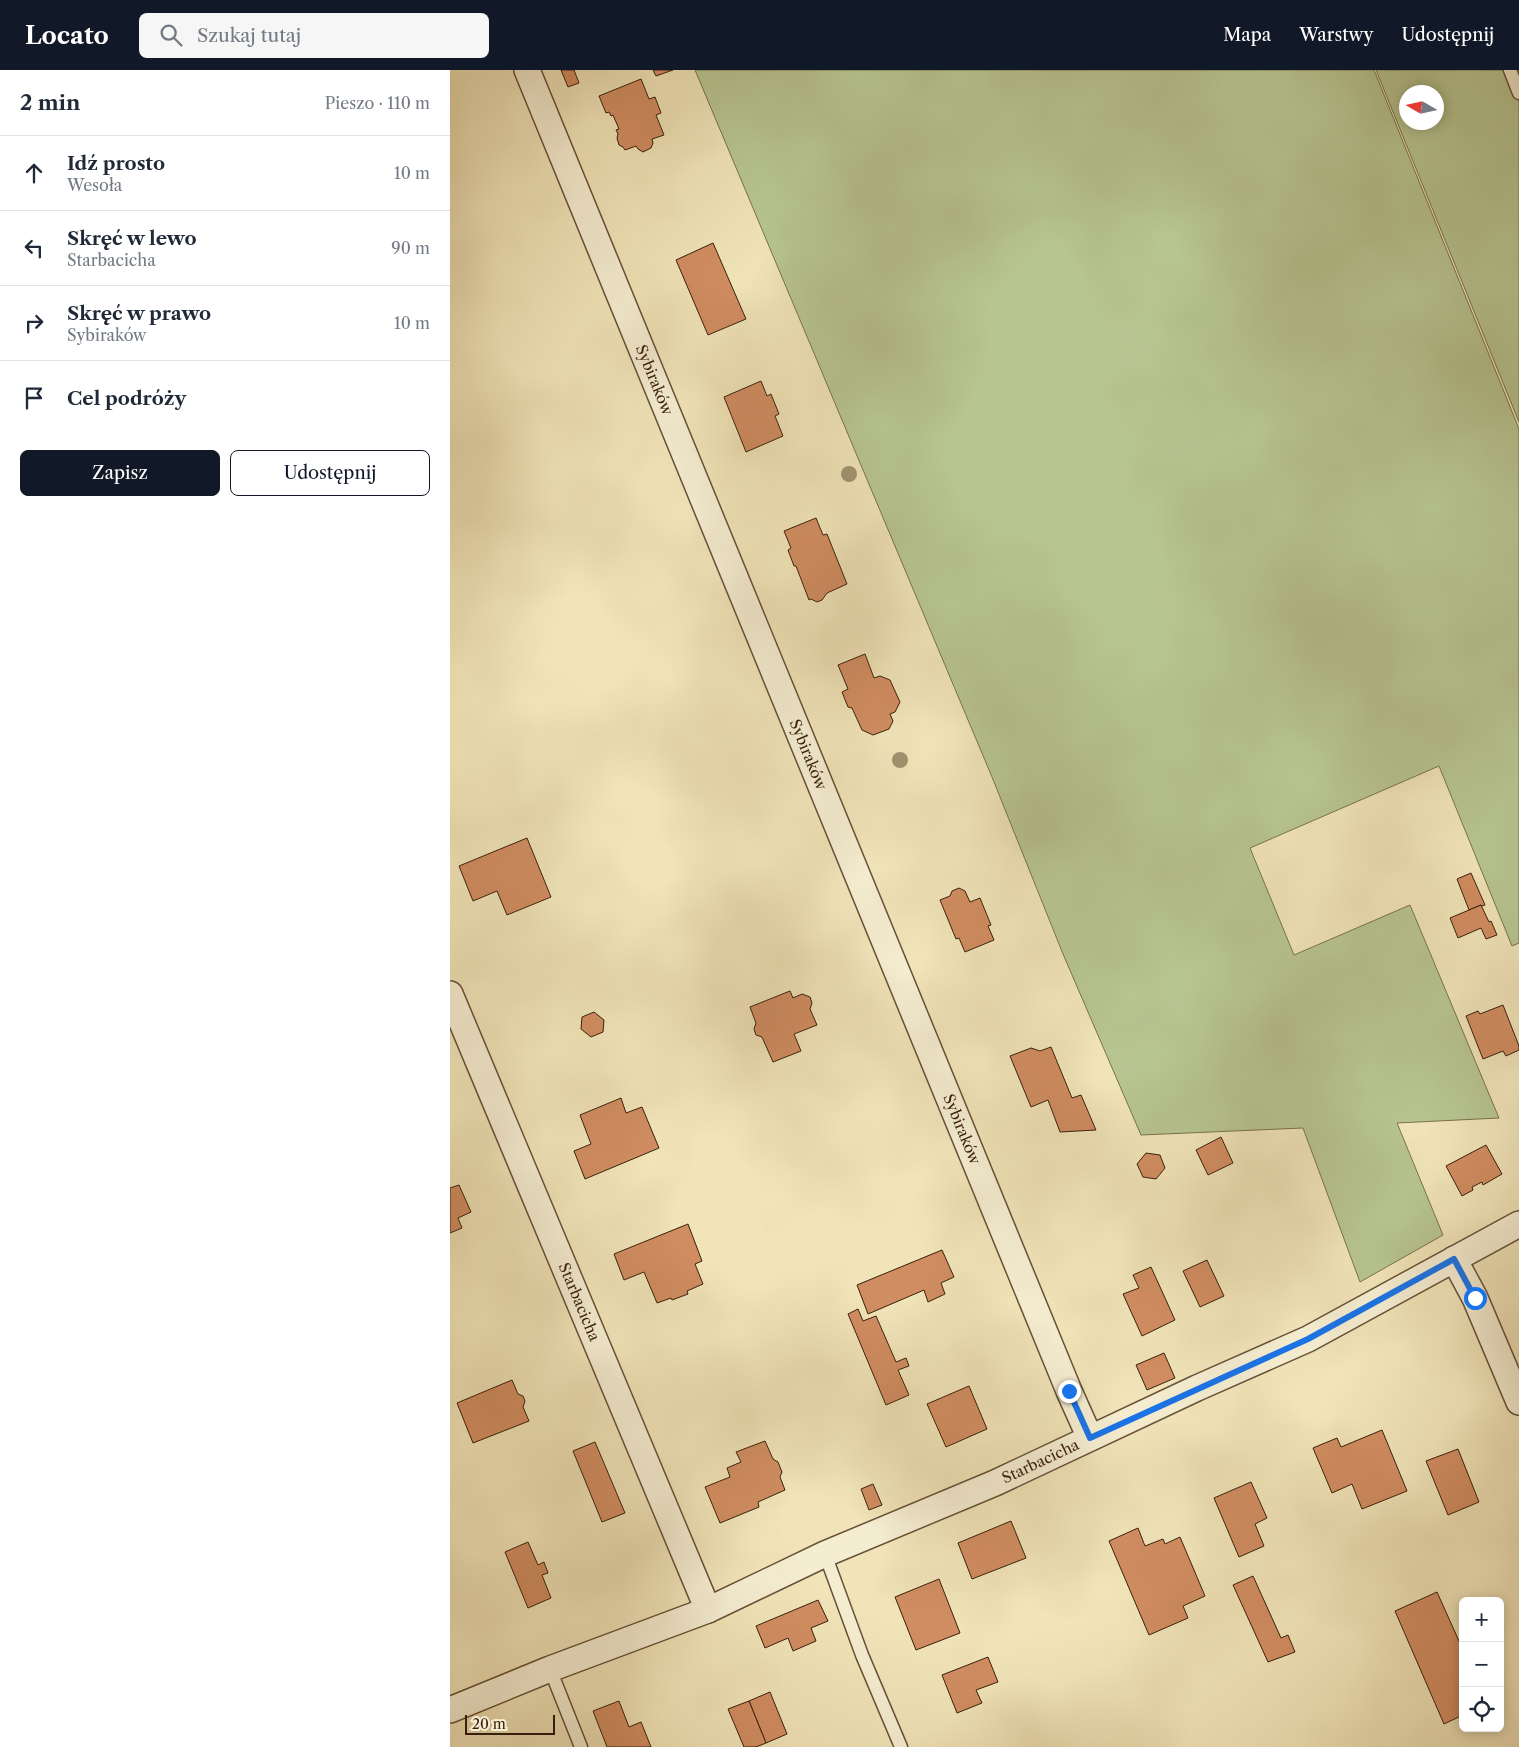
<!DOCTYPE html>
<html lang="pl">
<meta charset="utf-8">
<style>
:root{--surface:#fff;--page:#f6f6f7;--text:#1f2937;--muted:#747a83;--line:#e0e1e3;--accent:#111827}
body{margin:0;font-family:"Libre Caslon Text",serif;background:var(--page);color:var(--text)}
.controls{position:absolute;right:15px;bottom:15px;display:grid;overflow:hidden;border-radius:8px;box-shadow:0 2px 12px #0003}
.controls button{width:45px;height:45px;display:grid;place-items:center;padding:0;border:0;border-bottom:1px solid var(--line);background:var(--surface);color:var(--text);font:25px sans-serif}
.compass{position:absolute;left:949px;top:15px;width:45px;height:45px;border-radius:50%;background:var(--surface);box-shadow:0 2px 12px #0003;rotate:279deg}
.scale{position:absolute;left:15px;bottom:12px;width:90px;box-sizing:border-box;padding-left:5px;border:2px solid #391f0b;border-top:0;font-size:14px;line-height:18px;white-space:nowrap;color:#391f0b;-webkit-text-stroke:4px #f5edd1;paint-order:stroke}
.stop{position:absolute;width:15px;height:15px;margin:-11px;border:4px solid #1a73e8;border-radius:50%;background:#fff}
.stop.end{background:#1a73e8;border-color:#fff;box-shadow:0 1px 5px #0008}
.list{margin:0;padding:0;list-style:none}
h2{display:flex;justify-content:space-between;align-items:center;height:65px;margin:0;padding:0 20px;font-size:21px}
h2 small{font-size:16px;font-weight:400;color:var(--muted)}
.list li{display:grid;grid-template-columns:32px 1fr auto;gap:15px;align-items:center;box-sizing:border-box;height:75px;padding:0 20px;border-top:1px solid var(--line)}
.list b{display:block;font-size:19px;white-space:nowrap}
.list p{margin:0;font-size:16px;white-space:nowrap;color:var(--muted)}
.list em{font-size:16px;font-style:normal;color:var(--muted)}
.actions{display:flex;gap:10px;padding:15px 20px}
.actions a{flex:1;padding:11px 0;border:1px solid var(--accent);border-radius:8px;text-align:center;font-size:18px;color:var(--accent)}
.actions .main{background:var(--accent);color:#fff}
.icon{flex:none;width:28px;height:28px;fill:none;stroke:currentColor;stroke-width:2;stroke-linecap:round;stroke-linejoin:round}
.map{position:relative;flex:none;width:1069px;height:1677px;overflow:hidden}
header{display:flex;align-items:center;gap:30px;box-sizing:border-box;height:70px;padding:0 25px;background:var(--accent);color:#fff}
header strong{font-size:24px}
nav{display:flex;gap:28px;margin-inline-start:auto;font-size:18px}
.search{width:350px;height:45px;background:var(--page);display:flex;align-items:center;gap:12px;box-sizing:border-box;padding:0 18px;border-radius:8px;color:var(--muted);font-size:19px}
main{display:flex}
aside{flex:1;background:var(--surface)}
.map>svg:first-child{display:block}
</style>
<header>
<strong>Locato</strong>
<div class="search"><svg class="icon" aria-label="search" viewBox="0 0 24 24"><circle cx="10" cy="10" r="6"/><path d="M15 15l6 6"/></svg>Szukaj tutaj</div>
<nav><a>Mapa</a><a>Warstwy</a><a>Udostępnij</a></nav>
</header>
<main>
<aside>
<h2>2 min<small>Pieszo · 110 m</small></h2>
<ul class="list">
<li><svg class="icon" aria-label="ahead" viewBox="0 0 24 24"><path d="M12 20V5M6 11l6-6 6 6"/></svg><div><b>Idź prosto</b><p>Wesoła</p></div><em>10 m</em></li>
<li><svg class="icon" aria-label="left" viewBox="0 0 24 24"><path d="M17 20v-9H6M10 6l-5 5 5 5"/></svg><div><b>Skręć w lewo</b><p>Starbacicha</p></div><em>90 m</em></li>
<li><svg class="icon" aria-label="right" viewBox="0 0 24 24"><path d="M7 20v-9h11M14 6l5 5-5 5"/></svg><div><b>Skręć w prawo</b><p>Sybiraków</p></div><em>10 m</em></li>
<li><svg class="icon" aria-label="arrive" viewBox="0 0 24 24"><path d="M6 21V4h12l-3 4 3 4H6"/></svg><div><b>Cel podróży</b></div></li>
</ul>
<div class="actions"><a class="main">Zapisz</a><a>Udostępnij</a></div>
</aside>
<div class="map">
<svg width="1069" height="1677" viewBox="0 0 1069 1677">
<rect width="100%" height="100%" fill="#f0e4b8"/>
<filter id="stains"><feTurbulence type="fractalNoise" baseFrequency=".004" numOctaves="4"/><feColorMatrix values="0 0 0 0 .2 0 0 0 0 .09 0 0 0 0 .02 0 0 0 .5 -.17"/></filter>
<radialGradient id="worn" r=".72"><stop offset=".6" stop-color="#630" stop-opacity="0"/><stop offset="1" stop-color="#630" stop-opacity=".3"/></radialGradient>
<g fill="#b7c591" stroke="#78724e" fill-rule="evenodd">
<polygon points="245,0 924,0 1069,359 1069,873 1062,876 989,696 800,778 844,885 960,835 1049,1048 947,1053 993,1165 910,1212 853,1058 691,1065 613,884 542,707"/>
<path d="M926,0H1069V352ZM956,22H986V52H956Z"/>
</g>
<g fill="#d08d61" stroke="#391f0b">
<polygon points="111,0 124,0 129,13 118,17"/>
<polygon points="203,0 223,0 206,6"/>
<polygon points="191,9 199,29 205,27 211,43 206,45 214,65 202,69 203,73 201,78 193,82 188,79 186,76 175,80 173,77 169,75 167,68 168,64 166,60 169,59 163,45 161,46 159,42 156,43 149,26"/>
<polygon points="263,173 296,249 258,265 226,190"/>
<polygon points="311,311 317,326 321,324 329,344 325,346 333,366 296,382 274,327"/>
<polygon points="366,448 373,465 377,464 397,514 377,523 372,530 367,532 361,529 359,530 346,496 344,496 338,480 341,478 334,461"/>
<polygon points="415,584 424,608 430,606 440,610 450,632 445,642 440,644 443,651 439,659 423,665 412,660 402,638 398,637 392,622 398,619 388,595"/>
<polygon points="77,768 101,827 57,845 47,821 23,831 9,796"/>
<polygon points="1021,803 1035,835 1032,836 1031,835 1019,840 1007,809"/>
<polygon points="509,818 515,821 520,832 530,828 541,855 538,856 544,870 515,882 509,868 506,869 490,830 500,826 502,821"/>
<polygon points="1031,835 1039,852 1041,851 1047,865 1036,869 1031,858 1008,868 1000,848"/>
<polygon points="340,921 343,928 352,924 360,927 362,933 360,939 367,955 344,964 351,981 323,992 312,967 306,965 304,959 306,953 300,937"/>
<polygon points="1053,935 1069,976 1069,980 1056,986 1053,981 1033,989 1016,946 1028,941 1030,944"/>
<polygon points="144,942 154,950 153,962 141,967 131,959 132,947"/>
<polygon points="601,977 622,1028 631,1025 646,1060 610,1062 598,1030 581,1037 560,986 581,978 590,981"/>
<polygon points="171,1028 176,1043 192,1037 209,1078 135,1109 124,1081 141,1074 130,1045"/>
<polygon points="771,1067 783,1093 758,1105 746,1080"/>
<polygon points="1036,1075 1052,1104 1033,1115 1032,1112 1022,1117 1023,1120 1012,1126 996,1096"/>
<polygon points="696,1083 710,1085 715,1098 706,1109 693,1107 687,1094"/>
<polygon points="9,1115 21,1142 8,1148 12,1158 0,1163 0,1118"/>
<polygon points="238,1154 252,1191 245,1194 253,1214 237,1221 238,1224 222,1230 221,1228 207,1233 194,1202 174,1210 164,1184"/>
<polygon points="492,1180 504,1207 491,1213 495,1224 478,1232 474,1220 418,1244 407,1215"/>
<polygon points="757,1190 774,1226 750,1237 733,1201"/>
<polygon points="701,1197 725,1250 692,1266 673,1224 689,1218 683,1205"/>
<polygon points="408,1239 413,1251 426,1246 446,1292 456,1288 459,1296 448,1300 459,1325 436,1335 398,1244"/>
<polygon points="714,1283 725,1308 697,1320 686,1295"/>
<polygon points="62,1310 68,1324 73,1326 75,1331 73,1337 79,1351 23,1373 7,1333"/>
<polygon points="519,1316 537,1359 496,1377 477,1334"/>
<polygon points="932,1360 957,1421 912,1439 902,1414 882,1423 863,1378 887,1368 891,1377"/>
<polygon points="315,1371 323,1389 328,1392 332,1402 330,1407 335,1420 308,1432 309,1437 270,1453 255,1417 280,1407 277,1398 291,1392 286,1382"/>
<polygon points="145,1372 175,1443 152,1452 123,1381"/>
<polygon points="1008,1379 1029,1432 998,1445 976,1391"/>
<polygon points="801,1412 817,1448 805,1454 814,1476 789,1487 764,1428"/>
<polygon points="423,1414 432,1435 419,1440 411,1419"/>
<polygon points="561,1451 576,1488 522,1509 508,1473"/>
<polygon points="688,1458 695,1476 713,1469 715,1474 730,1467 755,1526 733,1536 738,1548 699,1565 659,1471"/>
<polygon points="78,1472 88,1495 94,1492 98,1503 92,1505 101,1528 78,1538 55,1482"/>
<polygon points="803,1506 831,1568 838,1565 845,1582 818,1592 783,1515"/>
<polygon points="489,1509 510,1563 466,1580 445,1527"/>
<polygon points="987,1522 1013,1580 1013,1645 994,1654 945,1541"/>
<polygon points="368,1530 378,1551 361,1558 366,1571 343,1581 338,1568 315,1578 306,1556"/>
<polygon points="538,1587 548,1612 526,1620 532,1633 507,1643 492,1605"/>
<polygon points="320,1622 337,1664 316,1673 299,1631"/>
<polygon points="169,1631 179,1657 191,1652 201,1677 157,1677 143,1641"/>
<polygon points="299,1631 316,1673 306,1677 294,1677 278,1639"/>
</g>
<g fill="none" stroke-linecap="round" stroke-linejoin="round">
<g stroke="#675036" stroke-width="15">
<g id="lane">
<polyline points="1060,0 1069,23"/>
<polyline points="375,1484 412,1585 451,1677"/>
<polyline points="100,1599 131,1677"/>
</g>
</g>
<g stroke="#675036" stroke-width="28">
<g id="street">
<path id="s1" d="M77,0L619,1321L640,1368"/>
<path id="s2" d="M0,924L258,1540"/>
<polyline points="1004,1189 1025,1228 1069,1332"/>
<path id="s3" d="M0,1640L100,1599L258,1540L375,1484L545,1413L747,1318L858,1269L1069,1154"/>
</g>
</g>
<use href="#lane" stroke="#f5edd1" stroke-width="12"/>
<use href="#street" stroke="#f5edd1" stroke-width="25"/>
</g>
<g fill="#a0936f">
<circle cx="399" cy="404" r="8"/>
<circle cx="450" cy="690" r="8"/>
</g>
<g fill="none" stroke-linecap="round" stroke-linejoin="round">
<polyline stroke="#1a73e8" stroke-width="6" points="619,1321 640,1368 858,1269 1004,1189 1025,1228"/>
</g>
<g text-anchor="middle" stroke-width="5" stroke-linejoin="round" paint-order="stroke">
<g font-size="15" fill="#391f0b" stroke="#f5edd1">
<text dy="5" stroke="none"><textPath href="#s1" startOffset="335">Sybiraków</textPath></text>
<text dy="5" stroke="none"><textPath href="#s1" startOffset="740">Sybiraków</textPath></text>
<text dy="5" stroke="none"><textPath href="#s1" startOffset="1145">Sybiraków</textPath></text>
<text dy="5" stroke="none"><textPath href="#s2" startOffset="334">Starbacicha</textPath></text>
<text dy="5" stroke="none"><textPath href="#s3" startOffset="641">Starbacicha</textPath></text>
</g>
</g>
<rect width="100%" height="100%" filter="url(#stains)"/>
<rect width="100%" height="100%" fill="url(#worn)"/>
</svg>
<div class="controls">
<button>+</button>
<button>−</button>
<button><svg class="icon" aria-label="locate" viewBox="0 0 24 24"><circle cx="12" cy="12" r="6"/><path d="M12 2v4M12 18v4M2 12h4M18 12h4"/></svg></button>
</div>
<svg class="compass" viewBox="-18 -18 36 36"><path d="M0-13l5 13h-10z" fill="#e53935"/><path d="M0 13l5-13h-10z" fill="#747a83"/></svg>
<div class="scale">20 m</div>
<div class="stop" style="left:1025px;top:1228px"></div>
<div class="stop end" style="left:619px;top:1321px"></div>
</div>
</main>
